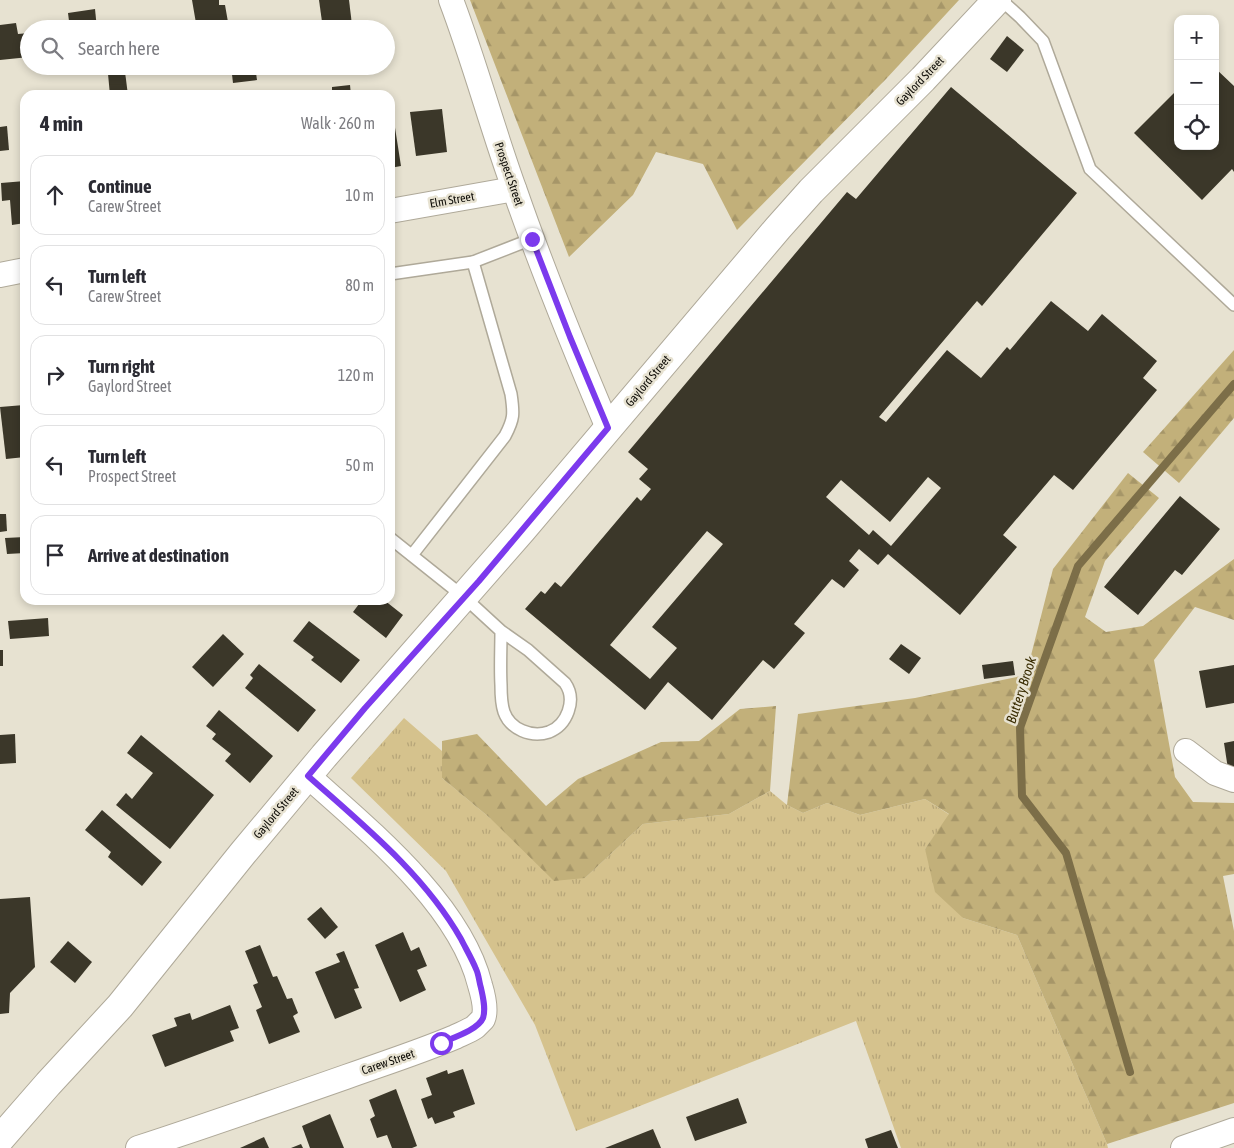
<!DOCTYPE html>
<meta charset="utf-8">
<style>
:root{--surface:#fff;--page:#f7f7f7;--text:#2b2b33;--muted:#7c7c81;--line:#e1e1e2}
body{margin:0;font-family:"Asap Condensed",sans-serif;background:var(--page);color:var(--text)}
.controls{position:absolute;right:15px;top:15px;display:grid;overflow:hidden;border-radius:10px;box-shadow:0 2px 8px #0003}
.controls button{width:45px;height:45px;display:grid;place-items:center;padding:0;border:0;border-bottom:1px solid var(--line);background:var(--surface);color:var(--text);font:25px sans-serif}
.stop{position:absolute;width:15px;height:15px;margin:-11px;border:4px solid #7c3aed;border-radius:50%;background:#fff}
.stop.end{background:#7c3aed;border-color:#fff;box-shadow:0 1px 5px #0008}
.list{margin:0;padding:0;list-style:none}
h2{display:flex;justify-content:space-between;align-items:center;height:65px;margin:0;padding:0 20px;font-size:21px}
h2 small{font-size:16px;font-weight:400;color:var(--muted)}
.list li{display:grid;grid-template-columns:32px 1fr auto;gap:15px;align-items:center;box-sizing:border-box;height:80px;margin:0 10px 10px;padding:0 10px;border:1px solid var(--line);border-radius:15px}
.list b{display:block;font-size:19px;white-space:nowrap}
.list p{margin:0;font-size:16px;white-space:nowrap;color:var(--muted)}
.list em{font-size:16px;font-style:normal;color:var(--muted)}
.icon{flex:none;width:28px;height:28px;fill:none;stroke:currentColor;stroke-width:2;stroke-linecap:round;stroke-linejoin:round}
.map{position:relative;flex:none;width:1234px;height:1148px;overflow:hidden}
.search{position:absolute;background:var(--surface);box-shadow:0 2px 8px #0003;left:20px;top:20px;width:375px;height:55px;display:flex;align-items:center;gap:12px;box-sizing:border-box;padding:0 18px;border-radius:28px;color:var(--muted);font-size:19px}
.panel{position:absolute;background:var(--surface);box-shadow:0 2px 8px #0003;left:20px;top:90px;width:375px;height:515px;border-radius:15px}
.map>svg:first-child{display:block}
</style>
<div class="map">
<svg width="1234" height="1148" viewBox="0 0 1234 1148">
<defs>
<pattern id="grass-tufts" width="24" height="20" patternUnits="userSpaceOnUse" patternTransform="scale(1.25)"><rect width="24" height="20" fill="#d5c28d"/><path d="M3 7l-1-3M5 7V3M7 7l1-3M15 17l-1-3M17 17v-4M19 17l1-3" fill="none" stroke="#b6a578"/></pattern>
<pattern id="forest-firs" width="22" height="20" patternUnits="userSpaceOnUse" patternTransform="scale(1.25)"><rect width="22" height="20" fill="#c2b07a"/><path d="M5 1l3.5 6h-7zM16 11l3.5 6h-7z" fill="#a69668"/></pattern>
</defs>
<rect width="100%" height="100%" fill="#e7e2d1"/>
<polygon fill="url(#grass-tufts)" points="404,718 442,751 442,778 490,818 585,878 643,824 729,814 770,791 787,805 803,813 827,803 860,815 925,799 950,815 925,849 963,918 1017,935 1107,1144 1108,1148 901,1148 856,1021 576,1131 535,1025 446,871 351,778"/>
<g fill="url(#forest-firs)">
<polygon points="470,0 959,0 886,79 737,230 703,164 656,152 633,195 569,257"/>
<polygon points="1234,350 1234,418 1179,483 1143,452"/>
<polygon points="1128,473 1159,498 1105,561 1085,617 1106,632 1143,626 1234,559 1234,620 1195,607 1154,660 1175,777 1193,802 1234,803 1234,874 1223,876 1234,931 1234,1103 1107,1144 1017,935 963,918 935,892 925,849 949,814 925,799 860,815 827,803 803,813 787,805 798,714 915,698 1026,675 1053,569"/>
<polygon points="776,706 770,791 729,814 643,824 585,878 554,881 490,818 442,778 442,741 477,734 546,806 578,779 661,742 699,741 740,709"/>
</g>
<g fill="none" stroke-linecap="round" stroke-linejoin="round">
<polyline stroke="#7c6e48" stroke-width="8" points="1130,1072 1066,853 1022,796 1020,728 1078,566 1234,384"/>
</g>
<g fill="#3b3729" fill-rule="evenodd">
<polygon points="192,0 219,0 219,5 225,5 228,22 222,22 223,29 197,29"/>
<polygon points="319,0 349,0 352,25 323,29"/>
<polygon points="95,9 97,29 70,29 68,13"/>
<polygon points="16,23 18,34 29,33 29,57 0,60 0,25"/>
<polygon points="1007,36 1024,50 1007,72 990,59"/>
<polygon points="70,66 88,66 88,67 70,70"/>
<polygon points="231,66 255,66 257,80 233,83"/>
<polygon points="291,66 313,66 314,71 292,74"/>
<polygon points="1215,68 1234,86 1234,172 1232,169 1202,200 1134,133 1178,89 1178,146 1215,146"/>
<polygon points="125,72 128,95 110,95 108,74"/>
<polygon points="350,85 351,95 332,95 332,87"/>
<path d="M951,87L1077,193L982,306L977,301L879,417L886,422L947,350L981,378L1007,347L1010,350L1051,301L1088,331L1102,314L1157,361L1143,378L1157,390L1073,490L1054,475L1003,535L1017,547L960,615L888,554L878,565L859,549L849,561L859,570L844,588L832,579L794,624L805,633L774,669L763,660L712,720L668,682L645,710L525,609L541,591L545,594L555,582L561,587L637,497L641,501L651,489L639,479L648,469L628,452L847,192L856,199ZM928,477L941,488L891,546L873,530L869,535L826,497L841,480L890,522ZM707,531L723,544L652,627L677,648L650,679L610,645Z"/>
<rect x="200" y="92" width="14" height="3"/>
<polygon points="442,109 447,152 416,156 410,112"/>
<polygon points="390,115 393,115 401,166 390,168"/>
<polygon points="7,126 9,150 0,151 0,127"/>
<polygon points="25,181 25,223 12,225 10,200 2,201 1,183"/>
<polygon points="24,405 25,457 6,459 0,407"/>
<polygon points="1180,496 1220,529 1182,575 1175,570 1138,615 1104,587"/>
<polygon points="0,514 6,514 7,531 0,532"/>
<polygon points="25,537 25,553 7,554 5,538"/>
<polygon points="353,600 384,600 403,615 386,638 353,612 359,604"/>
<polygon points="48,618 49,636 10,639 8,621"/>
<polygon points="309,621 360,660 341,683 311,660 314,657 293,641"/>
<polygon points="223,634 244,654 213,687 192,667"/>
<polygon points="901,644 921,658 909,674 889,659"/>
<rect x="0" y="650" width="3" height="16"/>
<polygon points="1013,661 1015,675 984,679 982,665"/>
<polygon points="259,664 316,710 298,732 245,688 253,678 250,675"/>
<polygon points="1234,665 1234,703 1206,708 1199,671"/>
<polygon points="219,710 273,756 250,783 225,761 231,754 212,739 216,734 206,726"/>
<polygon points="15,734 16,763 0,764 0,735"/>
<polygon points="141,735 214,795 170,849 116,805 126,793 132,799 153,773 127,753"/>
<polygon points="1234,741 1234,768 1228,769 1224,743"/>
<polygon points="102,810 162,862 142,886 108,857 111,852 85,830"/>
<polygon points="30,897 35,967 10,993 9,1013 0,1014 0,899"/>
<polygon points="321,907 338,927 325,939 307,919"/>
<polygon points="403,932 411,951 419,947 427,966 417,970 426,990 400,1002 375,945"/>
<polygon points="68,941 92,962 75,983 50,962"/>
<polygon points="260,945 273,977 277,976 287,999 292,998 298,1013 293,1016 300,1032 269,1044 256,1010 262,1007 253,985 258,983 245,951"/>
<polygon points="344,951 359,988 354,989 362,1008 335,1019 315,972 340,962 336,954"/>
<polygon points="230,1005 239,1028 230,1031 234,1041 165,1067 152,1035 177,1026 174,1018 190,1013 192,1020"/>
<polygon points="463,1069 475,1104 453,1112 455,1117 435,1124 432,1117 428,1119 421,1099 432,1095 426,1078 447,1070 448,1074"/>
<polygon points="396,1089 417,1146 412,1148 392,1148 387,1135 377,1138 370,1119 375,1116 369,1100"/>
<polygon points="738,1098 747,1123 695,1141 686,1117"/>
<polygon points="330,1114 344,1148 310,1148 302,1126"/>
<polygon points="653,1129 661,1148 605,1148"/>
<polygon points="891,1130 898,1148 868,1148 865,1139"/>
<polygon points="264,1137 269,1148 240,1148"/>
<polygon points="301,1144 303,1148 291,1148"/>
</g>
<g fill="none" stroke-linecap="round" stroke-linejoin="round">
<g stroke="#afa999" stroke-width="14">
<g id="lane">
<polyline points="1001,0 1020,17 1043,41 1090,169 1234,305"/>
<polyline points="390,274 473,262 532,239"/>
<path d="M390,538L464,597L501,631L528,650L565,683C577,700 567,725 549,732C531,738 510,729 504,712C501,703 501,694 501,685C500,667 501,649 501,631"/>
<path d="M412,555L505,436C514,419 514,414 511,394L473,262"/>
</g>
</g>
<g stroke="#afa999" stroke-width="26">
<g id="street">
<path d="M451,0C475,63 492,128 515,191C543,272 575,350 608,428"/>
<polyline points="390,211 514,189"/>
<polyline points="0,275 25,270"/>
<polyline points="1186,751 1215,773 1234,780"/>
<path d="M138,1148C218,1122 297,1094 377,1066C403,1057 429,1048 455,1037C461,1034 469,1031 475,1027C477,1025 481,1021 483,1019C487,1010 483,995 480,985C460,904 368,830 308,776"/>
<polyline points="1183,1148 1234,1130"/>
</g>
</g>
<g stroke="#afa999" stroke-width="30">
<polyline id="secondary" points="0,1139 48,1084 120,1006 243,853 324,756 522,530 778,228 811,191 923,79 997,0"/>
</g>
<use href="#lane" stroke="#fff" stroke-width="11"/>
<use href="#street" stroke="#fff" stroke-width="24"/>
<use href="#secondary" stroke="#fff" stroke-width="28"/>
</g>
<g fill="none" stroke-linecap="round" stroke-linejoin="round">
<path stroke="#7c3aed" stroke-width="6" d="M441,1043C452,1038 478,1030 483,1018C486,1009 483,997 481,988C479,982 479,975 476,969C472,959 466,949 461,939C424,874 363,825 308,776L365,708L479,581L608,428L570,337L532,239"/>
</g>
<g text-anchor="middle" stroke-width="5" stroke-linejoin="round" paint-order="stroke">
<g font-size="12" fill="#0d0b06" stroke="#e7e2d1">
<text transform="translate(920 81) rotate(-46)" y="4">Gaylord Street</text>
<text transform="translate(509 174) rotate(71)" y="4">Prospect Street</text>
<text transform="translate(452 200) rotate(-10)" y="4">Elm Street</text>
<text transform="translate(648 381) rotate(-50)" y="4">Gaylord Street</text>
<text transform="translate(276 813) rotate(-50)" y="4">Gaylord Street</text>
<text transform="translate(388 1062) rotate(-19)" y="4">Carew Street</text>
</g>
<g font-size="14" font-style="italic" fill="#382b00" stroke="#e7e2d1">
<text transform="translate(1021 690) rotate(-72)" y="5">Buttery Brook</text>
</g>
</g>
</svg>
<div class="controls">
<button>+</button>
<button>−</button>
<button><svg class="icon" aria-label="locate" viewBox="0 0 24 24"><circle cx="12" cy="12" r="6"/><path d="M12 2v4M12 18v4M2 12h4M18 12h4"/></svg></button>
</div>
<div class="stop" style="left:441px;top:1043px"></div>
<div class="stop end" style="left:532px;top:239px"></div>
<div class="search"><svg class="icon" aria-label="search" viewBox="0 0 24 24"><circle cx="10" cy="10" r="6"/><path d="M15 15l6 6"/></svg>Search here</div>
<section class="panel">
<h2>4 min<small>Walk · 260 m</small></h2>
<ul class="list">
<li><svg class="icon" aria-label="ahead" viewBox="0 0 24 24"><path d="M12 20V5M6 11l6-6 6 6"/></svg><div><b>Continue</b><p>Carew Street</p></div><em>10 m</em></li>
<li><svg class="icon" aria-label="left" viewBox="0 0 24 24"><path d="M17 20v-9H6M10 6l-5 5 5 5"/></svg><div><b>Turn left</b><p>Carew Street</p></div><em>80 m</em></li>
<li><svg class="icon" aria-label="right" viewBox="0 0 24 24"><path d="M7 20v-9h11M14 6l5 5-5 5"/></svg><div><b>Turn right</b><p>Gaylord Street</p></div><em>120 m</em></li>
<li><svg class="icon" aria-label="left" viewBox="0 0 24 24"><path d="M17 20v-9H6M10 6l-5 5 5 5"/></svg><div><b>Turn left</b><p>Prospect Street</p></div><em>50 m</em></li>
<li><svg class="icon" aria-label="arrive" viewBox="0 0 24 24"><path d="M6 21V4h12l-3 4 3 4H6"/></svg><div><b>Arrive at destination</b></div></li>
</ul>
</section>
</div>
